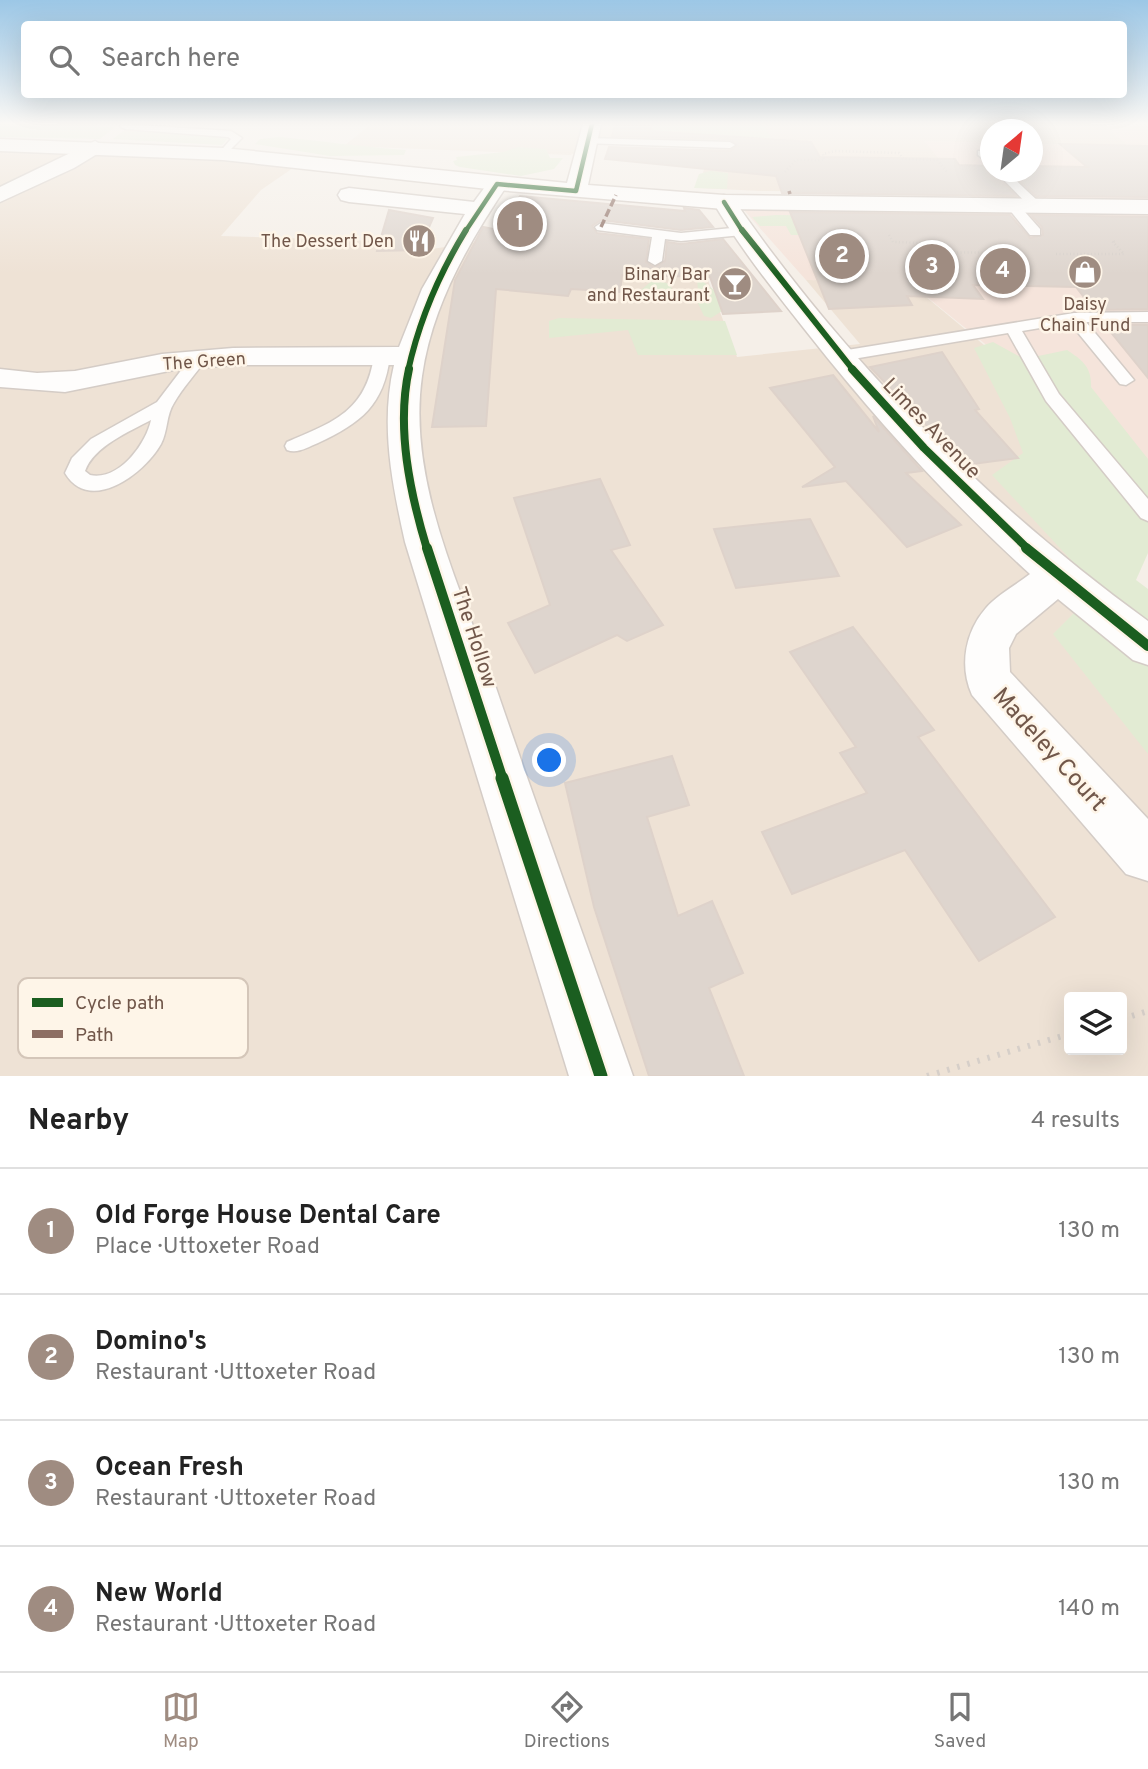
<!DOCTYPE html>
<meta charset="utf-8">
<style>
:root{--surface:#fff;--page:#f6f6f6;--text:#222;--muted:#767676;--line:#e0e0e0;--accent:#9f8c81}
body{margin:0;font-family:Overpass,sans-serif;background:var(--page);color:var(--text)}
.controls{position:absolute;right:21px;bottom:21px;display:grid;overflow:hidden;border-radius:7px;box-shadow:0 7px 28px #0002}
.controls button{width:63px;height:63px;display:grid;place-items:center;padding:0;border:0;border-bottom:2px solid var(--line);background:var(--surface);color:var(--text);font:35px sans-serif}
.compass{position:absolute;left:980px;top:119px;width:63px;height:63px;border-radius:50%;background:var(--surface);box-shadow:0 7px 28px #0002;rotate:29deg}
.you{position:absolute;left:550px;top:761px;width:24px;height:24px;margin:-18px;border:5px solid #fff;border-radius:50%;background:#1a73e8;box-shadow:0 0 0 10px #1a73e833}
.badge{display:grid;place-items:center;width:46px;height:46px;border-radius:50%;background:var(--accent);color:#fff;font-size:23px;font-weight:700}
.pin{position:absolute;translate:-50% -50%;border:4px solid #fff;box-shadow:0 2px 7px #0006}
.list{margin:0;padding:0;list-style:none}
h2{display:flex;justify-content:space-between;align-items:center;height:91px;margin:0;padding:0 28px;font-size:30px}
h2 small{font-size:23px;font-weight:400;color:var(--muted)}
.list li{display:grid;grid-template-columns:46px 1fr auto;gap:21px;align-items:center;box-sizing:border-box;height:126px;padding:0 28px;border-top:2px solid var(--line)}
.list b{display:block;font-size:26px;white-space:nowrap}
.list p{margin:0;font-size:23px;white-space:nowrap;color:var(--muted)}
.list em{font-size:23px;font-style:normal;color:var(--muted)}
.icon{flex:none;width:38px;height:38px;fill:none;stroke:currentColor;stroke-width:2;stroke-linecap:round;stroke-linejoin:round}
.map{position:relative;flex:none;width:1148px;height:1076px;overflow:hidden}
.search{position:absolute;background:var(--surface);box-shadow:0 7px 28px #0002;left:21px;right:21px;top:21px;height:77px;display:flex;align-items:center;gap:18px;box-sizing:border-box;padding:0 24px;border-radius:7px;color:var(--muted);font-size:26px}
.sheet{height:595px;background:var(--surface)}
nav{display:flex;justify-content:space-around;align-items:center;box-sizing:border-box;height:98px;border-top:2px solid var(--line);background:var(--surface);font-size:19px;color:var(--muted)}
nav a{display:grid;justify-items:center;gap:4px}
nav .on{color:var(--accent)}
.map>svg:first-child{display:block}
</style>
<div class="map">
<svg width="1148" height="1076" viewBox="0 0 1148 1076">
<rect width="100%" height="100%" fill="#f5efe8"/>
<g fill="#eee2d5" fill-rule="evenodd">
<polygon points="371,124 1102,124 1130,146 1033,144 1032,130 990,130 990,143 925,141 967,192 760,191 699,188 711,143 610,139 570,155 344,146"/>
<path d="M0,151L114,155L274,164L293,168L261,190L221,236L378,241L376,250L432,249L496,239L633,273L706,275L737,357L860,344L806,280L907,281L984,345L1132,567L1148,657V1076H0ZM1069,997H1122V1050H1069Z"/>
</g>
<polygon fill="#f5e4db" points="1102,124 1148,124 1148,490 1015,368 907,281 806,280 743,209 986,210 967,192 924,141 990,143 990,172 1032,172 1033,144 1129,146"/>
<g fill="#e2ebd3">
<polygon points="0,124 97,124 96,127 115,127 100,139 0,137"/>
<polygon points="654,124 758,124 765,126 772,140 651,130"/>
<polygon points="126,129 218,135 227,139 222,145 113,139"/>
<path d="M279,137C321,141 363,147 406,150L404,155L330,156L255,144L260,139Z"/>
<polygon points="518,147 546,149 550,158 563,158 554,169 521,176 460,167 455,165 453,161 457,160 456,157 503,152"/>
<polygon points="710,171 728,173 727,189 694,188 699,174"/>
<polygon points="776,215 861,216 853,235 791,235 786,226 760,226 752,217"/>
<polygon points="697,277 714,290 722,311 711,318 704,316 696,299 624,299 622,296 641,290 654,279 669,284 674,292 698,291"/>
<polygon points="559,318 725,321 737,355 638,355 628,330 549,338 549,321"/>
<path d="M993,342L1024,359L1067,350C1082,360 1092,367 1091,387L1148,459V553L1136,580L1148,589V754L1053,634L1098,589L992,475L1023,453L1010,418L974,348Z"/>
</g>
<g fill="#ded5ce" stroke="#ded2ca" stroke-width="2">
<polygon points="615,124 651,126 650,131 811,142 820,157 955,159 959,165 990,166 990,172 994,172 1016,196 782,193 776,176 605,159 609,147 730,151 737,146 730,139 612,136"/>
<polygon points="1060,144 1148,146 1148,197 1036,196 1010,172 1032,172 1032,166 1087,167"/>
<polygon points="520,196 685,211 684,208 699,210 713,227 681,230 601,220 592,226 597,233 649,239 646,262 654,267 665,261 667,242 681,244 723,239 781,311 723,314 710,277 622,275 620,292 571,289 568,296 496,289 486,426 432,427 455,280 483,227 498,230"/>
<polygon points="389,210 433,218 419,250 377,251"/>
<polygon points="790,212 1010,215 1030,238 1043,235 1042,227 1031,215 1148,217 1148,309 1094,310 1076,287 973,285 983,299 907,296 912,305 829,309"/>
<polygon points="1105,325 1148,325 1148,378"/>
<polygon points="942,352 979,409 975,410 1018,458 965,465 870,367"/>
<polygon points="833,375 879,432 873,416 922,471 906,473 961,525 907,547 846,481 802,487 835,467 770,388"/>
<polygon points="600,479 630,545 611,550 663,625 627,641 617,635 535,673 508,623 550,605 514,498"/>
<polygon points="810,519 839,576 736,588 714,529"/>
<polygon points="853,627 934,730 918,737 1055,917 979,961 905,850 792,894 762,832 867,793 840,753 856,747 790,652"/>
<polygon points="672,756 689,805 647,817 678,916 712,901 743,973 709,988 744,1076 649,1076 594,907 565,783"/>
</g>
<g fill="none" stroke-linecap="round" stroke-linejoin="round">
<g stroke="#d4ccc6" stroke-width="3">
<g id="lane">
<polygon points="122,124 231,131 242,138 223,157 218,154 231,139 228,137 125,129 120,126"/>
<polygon points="587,138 730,142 735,145 730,148 583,143 583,139"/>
<polygon points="978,151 986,151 990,155 990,164 978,155"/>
<polygon points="996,172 1007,172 1040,203 1040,209 1032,209"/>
<polygon points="1013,202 1017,203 1040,229 1040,235 1030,235 1009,209 1007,206"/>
<polygon points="601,223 681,233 742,227 748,231 742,235 681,241 665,239 662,261 655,265 648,261 652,237 597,230 595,227"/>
<polygon points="1148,312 1148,322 1086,322 1134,380 1126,385 1120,384 1070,323 1022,331 1059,394 1148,499 1148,521 1141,518 1046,401 1008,333 841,361 833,356 841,351 1074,313"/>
<path d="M382,351L390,356C384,405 361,423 318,443C308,447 298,454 287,450L285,446L287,442C334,422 366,411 374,356Z"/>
<path d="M198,354L206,359C196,374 183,387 174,403C166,415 168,431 161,444C145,473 90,515 65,473L72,458L91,439L157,402L192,356ZM151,420C146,444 119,481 90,475L85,471C94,446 129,432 151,420Z"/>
</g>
</g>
<g stroke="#d4ccc6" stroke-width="3">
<g id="street">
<polygon points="95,141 105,147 102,151 74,168 0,202 0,187"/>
<path d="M497,178L504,180L508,184C469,242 432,305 422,376C407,480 460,586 494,682C539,814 587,945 633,1076H569L405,542C392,484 380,424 394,365H233L174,370L65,392L0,387V369L37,373L75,371L162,354L233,348L399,347L422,289L465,214L349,202L341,200L338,195L341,190L349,188L474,202L490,180Z"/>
<path d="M724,195L732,197C844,360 988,505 1148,621V665L1133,660L1058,599L1016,634L1009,648L1010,672L1148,819V881L1126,874L972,695C959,666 965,632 986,608C997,595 1016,585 1030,574C950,501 877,421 810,336C776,293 741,250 713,202L716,197Z"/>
</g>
</g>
<g stroke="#d4cbc4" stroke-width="3">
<polygon id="secondary" points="583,124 601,124 588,185 724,195 1148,200 1148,214 724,209 497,190 223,160 0,151 0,139 223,148 567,183"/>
</g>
<g stroke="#d6cfc9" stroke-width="2.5" stroke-dasharray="1 2.5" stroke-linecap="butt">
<polyline points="785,172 796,160 824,160 823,154 835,151 899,153 903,159 937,160 947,172"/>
<polyline points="889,235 893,242 922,243 928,252 1012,253"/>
<polyline points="1056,254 1124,254 1112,241 1116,242"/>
</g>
<g stroke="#d6cfc9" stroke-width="6" stroke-dasharray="2.5 8" stroke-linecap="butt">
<polyline points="1122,1019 1148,1011"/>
<polyline points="927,1076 1069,1034"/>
</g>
<use href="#lane" fill="#fefdfc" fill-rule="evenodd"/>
<use href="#street" fill="#fefdfc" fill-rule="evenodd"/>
<use href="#secondary" fill="#fefdfc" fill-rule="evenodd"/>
<g stroke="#8d6e63" stroke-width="3.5" stroke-dasharray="8 3.5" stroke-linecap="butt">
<polyline points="789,191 790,194"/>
<polyline points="601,227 616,195"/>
</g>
<g stroke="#fef5e8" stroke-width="7">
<g id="cycleway-far4">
<polyline points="724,202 743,232"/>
<polyline points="465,232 497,184 576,191 592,124"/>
</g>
</g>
<g stroke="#fef5e8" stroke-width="9">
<g id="cycleway-far3">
<polyline points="742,230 854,371"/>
<path d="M408,371C419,321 439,274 466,230"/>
</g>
</g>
<g stroke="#fef5e8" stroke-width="11">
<g id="cycleway-far2">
<path d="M409,369C396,428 410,493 427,549"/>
<polyline points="852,369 924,448 1028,549"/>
</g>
</g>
<g stroke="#fef5e8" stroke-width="15">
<g id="cycleway-far1">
<polyline points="427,548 503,780"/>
<polyline points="1026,548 1148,646"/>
</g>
</g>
<g stroke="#fef5e8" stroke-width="18">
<polyline id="cycleway" points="502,778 601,1076"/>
</g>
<use href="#cycleway-far4" stroke="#1b5e20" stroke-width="4.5"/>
<use href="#cycleway-far3" stroke="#1b5e20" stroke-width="6"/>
<use href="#cycleway-far2" stroke="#1b5e20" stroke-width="8"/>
<use href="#cycleway-far1" stroke="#1b5e20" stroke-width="10"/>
<use href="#cycleway" stroke="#1b5e20" stroke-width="13"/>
</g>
<linearGradient id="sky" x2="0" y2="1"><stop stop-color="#9cc7e6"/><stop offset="0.45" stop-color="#faf8f5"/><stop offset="1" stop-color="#faf8f5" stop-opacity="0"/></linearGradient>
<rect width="1148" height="274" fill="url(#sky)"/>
<defs>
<g id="restaurant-disc" transform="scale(1.75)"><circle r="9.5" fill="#9f8c81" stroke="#fef5e8"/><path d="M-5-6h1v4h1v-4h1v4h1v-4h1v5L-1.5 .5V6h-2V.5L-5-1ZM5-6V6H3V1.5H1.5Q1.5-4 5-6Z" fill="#fff"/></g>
<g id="shop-disc" transform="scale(1.75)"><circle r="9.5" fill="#9f8c81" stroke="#fef5e8"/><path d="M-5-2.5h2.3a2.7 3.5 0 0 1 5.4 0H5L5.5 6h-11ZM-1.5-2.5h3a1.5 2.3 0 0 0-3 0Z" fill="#fff"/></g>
<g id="bar-disc" transform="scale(1.75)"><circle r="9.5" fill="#9f8c81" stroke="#fef5e8"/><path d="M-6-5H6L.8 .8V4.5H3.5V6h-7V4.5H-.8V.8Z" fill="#fff"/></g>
</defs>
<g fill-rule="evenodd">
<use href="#restaurant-disc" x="419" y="241"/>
<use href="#shop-disc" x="1085" y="272"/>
<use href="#bar-disc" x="735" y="284"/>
</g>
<g text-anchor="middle" stroke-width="5" stroke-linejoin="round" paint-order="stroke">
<g font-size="18" fill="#71574a" stroke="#fef5e8" text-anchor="end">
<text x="394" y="247">The Dessert Den</text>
<text x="710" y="280">Binary Bar<tspan x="710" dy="21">and Restaurant</tspan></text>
<text x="1085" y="310" text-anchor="middle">Daisy<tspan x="1085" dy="21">Chain Fund</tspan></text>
</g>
<g font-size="18" fill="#71574a" stroke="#fef5e8">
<text transform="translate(204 361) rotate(-4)" y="6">The Green</text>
</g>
<g font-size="21" fill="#71574a" stroke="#fef5e8">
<text transform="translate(932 428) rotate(46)" y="7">Limes Avenue</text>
<text transform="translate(475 637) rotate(72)" y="7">The Hollow</text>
</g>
<g font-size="24" fill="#71574a" stroke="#fef5e8">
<text transform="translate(1050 749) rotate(48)" y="8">Madeley Court</text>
</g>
</g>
<rect x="18" y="978" width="230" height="80" rx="10" fill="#fef5e8" stroke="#d4c6b9" stroke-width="2"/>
<rect x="32" y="998" width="31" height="9" fill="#1b5e20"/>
<rect x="32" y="1030" width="31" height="8" fill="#8d6e63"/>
<g font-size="19" fill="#71574a">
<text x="75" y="1009">Cycle path</text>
<text x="75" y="1041">Path</text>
</g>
</svg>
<div class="controls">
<button><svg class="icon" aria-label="layers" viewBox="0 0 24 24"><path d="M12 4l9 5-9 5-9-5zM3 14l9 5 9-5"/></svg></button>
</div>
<svg class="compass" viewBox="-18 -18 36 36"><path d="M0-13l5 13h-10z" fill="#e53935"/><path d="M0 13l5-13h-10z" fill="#767676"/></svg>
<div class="you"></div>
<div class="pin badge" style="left:520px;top:224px">1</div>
<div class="pin badge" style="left:842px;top:256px">2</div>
<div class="pin badge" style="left:932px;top:267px">3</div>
<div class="pin badge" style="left:1003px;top:271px">4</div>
<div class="search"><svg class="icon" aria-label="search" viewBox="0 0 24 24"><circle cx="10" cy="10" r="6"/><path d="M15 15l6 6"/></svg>Search here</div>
</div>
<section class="sheet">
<h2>Nearby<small>4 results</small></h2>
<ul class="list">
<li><span class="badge">1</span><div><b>Old Forge House Dental Care</b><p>Place · Uttoxeter Road</p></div><em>130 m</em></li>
<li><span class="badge">2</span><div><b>Domino's</b><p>Restaurant · Uttoxeter Road</p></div><em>130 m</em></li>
<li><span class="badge">3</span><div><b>Ocean Fresh</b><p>Restaurant · Uttoxeter Road</p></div><em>130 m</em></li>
<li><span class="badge">4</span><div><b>New World</b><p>Restaurant · Uttoxeter Road</p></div><em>140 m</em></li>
</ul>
</section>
<nav>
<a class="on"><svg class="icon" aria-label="map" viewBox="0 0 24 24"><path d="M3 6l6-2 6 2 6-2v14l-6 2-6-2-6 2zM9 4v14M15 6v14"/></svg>Map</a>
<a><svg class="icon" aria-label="directions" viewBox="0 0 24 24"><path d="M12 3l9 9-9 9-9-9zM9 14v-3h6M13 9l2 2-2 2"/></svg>Directions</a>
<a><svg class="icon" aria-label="saved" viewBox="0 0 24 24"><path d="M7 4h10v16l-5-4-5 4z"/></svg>Saved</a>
</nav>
